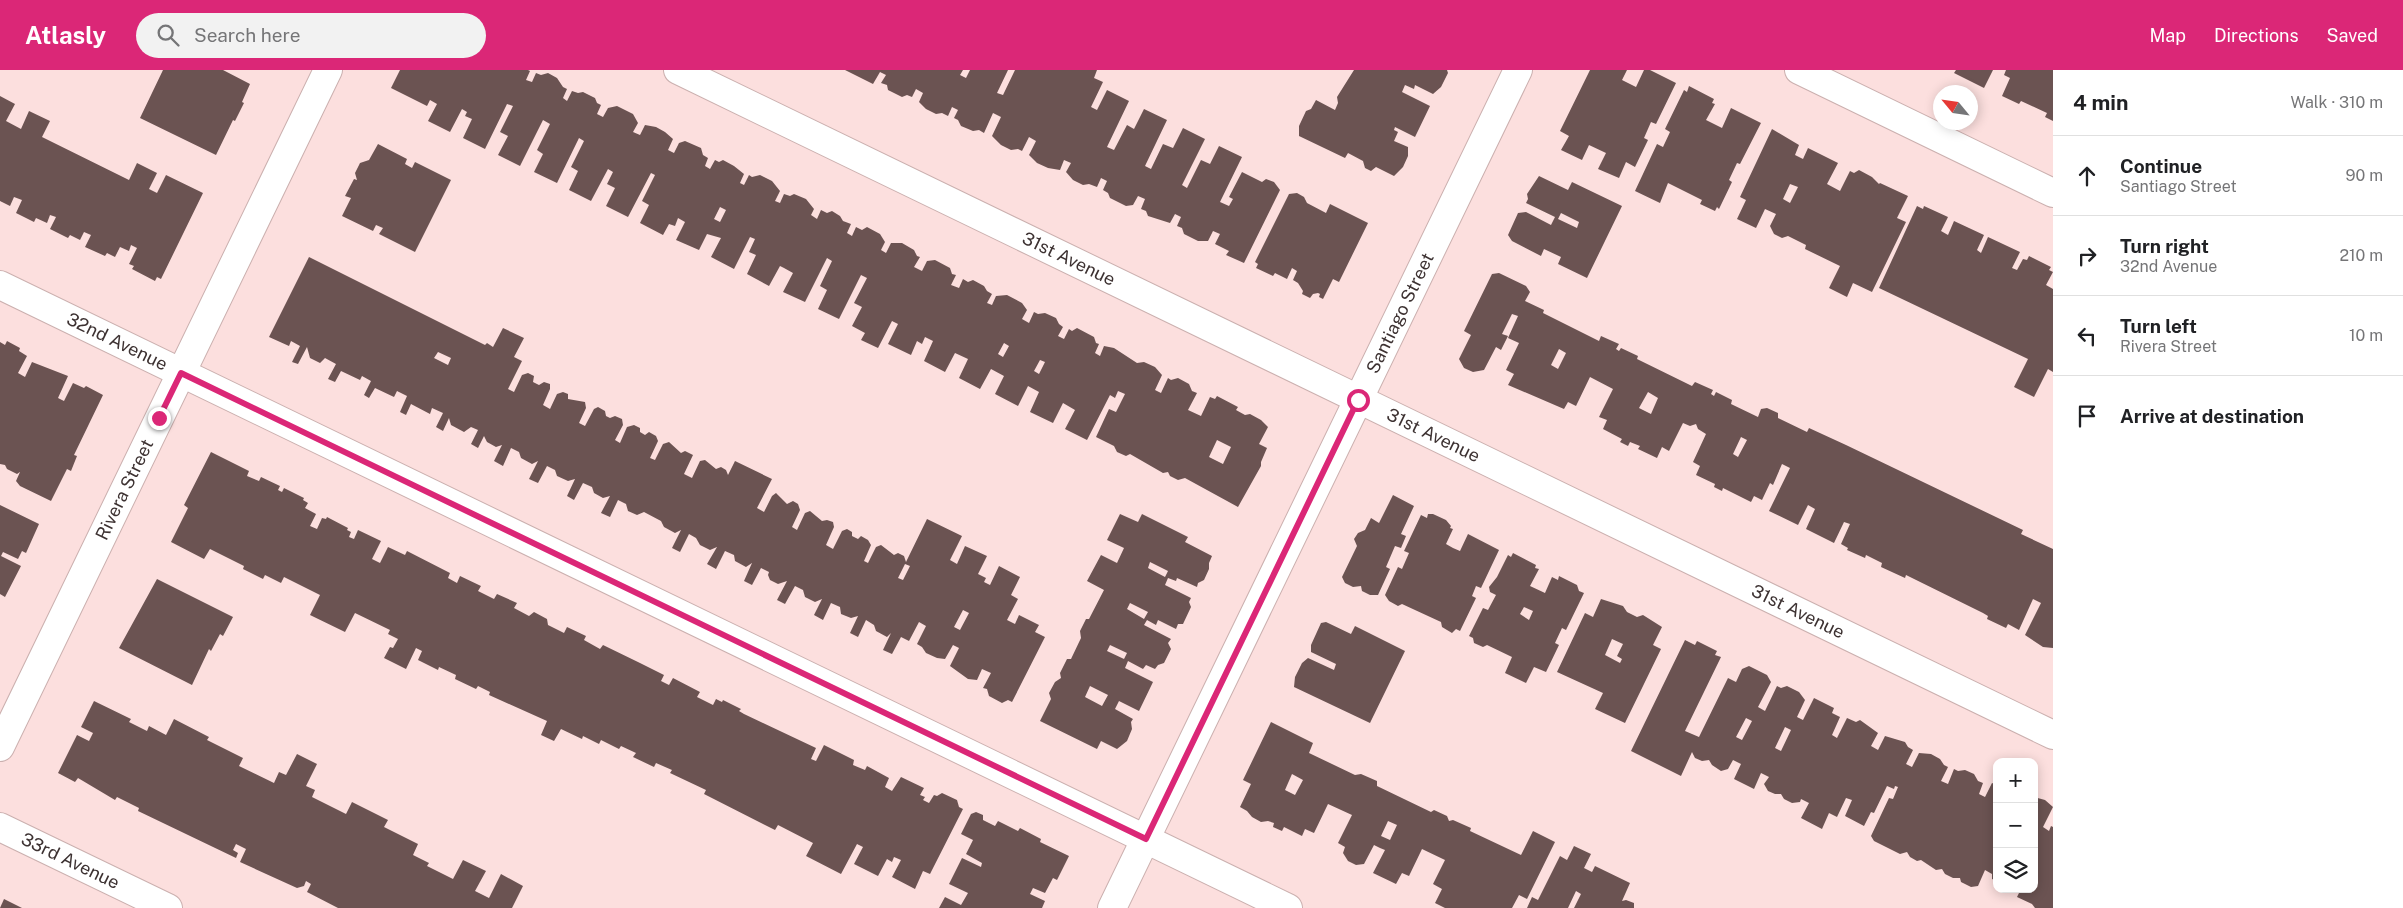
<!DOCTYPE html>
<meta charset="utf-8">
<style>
:root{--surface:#fff;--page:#f2f2f2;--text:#202124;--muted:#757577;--line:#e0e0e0;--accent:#db2777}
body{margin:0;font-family:"Public Sans",sans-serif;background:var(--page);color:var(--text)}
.controls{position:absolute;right:15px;bottom:15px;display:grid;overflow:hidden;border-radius:10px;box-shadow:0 2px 12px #0003}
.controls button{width:45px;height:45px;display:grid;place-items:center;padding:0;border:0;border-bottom:1px solid var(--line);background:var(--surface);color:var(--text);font:25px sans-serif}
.compass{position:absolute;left:1933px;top:15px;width:45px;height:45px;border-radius:50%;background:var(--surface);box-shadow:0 2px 12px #0003;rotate:299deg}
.stop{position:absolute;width:15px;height:15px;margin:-11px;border:4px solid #db2777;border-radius:50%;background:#fff}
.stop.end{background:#db2777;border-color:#fff;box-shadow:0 1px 5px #0008}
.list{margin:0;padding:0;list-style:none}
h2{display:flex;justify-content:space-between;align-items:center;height:65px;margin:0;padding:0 20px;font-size:21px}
h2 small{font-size:16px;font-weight:400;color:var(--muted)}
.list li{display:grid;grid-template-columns:32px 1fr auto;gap:15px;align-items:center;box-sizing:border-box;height:80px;padding:0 20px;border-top:1px solid var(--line)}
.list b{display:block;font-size:19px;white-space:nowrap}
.list p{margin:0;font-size:16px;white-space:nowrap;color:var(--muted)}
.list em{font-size:16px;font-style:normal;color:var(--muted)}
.icon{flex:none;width:28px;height:28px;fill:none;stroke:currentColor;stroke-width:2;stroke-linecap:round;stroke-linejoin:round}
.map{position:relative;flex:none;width:2053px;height:838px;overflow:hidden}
header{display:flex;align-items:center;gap:30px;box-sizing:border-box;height:70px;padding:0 25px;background:var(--accent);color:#fff}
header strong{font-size:24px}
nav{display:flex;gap:28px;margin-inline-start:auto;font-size:18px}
.search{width:350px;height:45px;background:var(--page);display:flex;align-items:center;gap:12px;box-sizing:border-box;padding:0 18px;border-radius:28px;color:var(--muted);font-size:19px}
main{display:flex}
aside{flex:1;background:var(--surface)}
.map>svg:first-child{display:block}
</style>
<header>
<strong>Atlasly</strong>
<div class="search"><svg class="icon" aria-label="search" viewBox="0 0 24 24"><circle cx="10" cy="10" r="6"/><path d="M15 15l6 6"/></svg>Search here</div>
<nav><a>Map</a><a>Directions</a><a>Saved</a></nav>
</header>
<main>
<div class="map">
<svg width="2053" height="838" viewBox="0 0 2053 838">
<rect width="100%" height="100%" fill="#fcdfde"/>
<g fill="#6b5352" fill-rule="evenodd">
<polygon points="163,0 223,0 250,14 242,32 244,33 235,51 233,50 216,85 140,48"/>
<path d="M400,0H528L530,1L526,10L532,12L536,3L541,5L548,3L557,8L563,17L567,19L563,28L567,31L572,21L578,23L583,22L595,28L597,33L601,35L597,44L603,47L608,38L617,36L633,44L638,53L633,62L640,65L645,55L656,57L665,62L673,69L668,80L674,83L679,73L685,71L701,78L703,85L708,88L705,96L710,99L715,90L719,92L723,90L734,96L744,104L740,113L744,115L749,105L752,107L760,105L772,111L780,121L775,131L780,133L784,124L790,126L794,124L806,129L814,139L811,145L817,149L821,140L827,143L832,141L840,146L843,151L851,154L847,163L852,166L856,157L862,160L867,157L880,164L885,172L881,180L886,183L891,173H902L914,180L917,186L920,187L914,197L922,201L927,191L935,190L950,198L952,204L956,205L951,215L959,218L963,209L968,212L973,210L984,216L987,221L992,224L987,233L992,235L996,226L1007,225L1022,233L1027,240L1022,249L1029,253L1034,242L1038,244L1045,243L1056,248L1059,254L1063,257L1058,266L1064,269L1069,259L1072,261L1077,258L1094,267L1096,273L1099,274L1095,283L1100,286L1104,276L1114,278L1137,293L1144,292L1155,297L1162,305L1155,320L1161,323L1168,308L1171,310L1178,308L1189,314L1192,321L1197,323L1188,340L1201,346L1210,327L1215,329L1217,326L1238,337L1236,340L1245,345L1250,344L1261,350L1268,357L1259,374L1267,378L1261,392V396L1238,437L1185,408L1178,410L1170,406L1168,402L1163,403L1130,384L1126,386L1117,382L1114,376L1096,367L1109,339L1116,342L1125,324L1118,321L1115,328L1110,325L1087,370L1065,359L1075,340L1063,333L1053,353L1030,342L1039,322L1028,316L1018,336L995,324L1004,306L991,299L980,319L959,308L968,289L955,283L945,302L924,291L933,271L925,267L922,274L917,271L911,285L888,274L898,254L892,251L878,278L861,270L865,263L852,256L862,237L854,233L867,208L861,205L839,249L818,239L827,220L820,216L832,191L827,188L805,232L783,222L793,203L784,198L780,196L769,216L747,204L756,185L749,182L755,169L750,167L734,199L711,187L721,168L707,164L699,180L676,170L685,152L678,148L675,156L669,154L663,165L640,153L649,135L642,131L655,105L651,103L628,147L606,136L615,118L607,114L613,102L608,99L591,131L569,120L578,101L571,97L584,71L579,68L557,113L534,102L543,84L537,80L550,54L543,50L520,96L498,85L508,66L500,62L513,36L507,34L485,79L463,68L472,49L465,46L467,42L462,39L450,62L428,51L437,34L430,30L427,36L391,18ZM720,137L726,140L720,152L714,149ZM1004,273L1009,276L1003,287L998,284ZM1040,290L1045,292L1039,304L1034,301ZM1217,370L1231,377L1223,394L1209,387Z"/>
<polygon points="845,0 963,0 960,5 966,8 970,0 1008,0 997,23 1003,25 1015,0 1097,0 1094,8 1103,12 1091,37 1097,40 1107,20 1129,31 1107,77 1114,80 1127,55 1134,59 1144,39 1167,50 1145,96 1151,99 1163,74 1173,78 1183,58 1205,69 1182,115 1187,118 1201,90 1210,94 1219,76 1242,87 1220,132 1229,136 1233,129 1229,127 1242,102 1262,112 1266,109 1274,112 1280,120 1244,193 1226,185 1229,181 1215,174 1220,164 1213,161 1208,171 1198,171 1184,164 1182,158 1177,156 1181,147 1175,144 1170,153 1148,146 1146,141 1141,139 1145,129 1138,126 1133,135 1126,136 1110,128 1108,123 1103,120 1107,111 1101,108 1097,117 1089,114 1083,115 1073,110 1066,102 1071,93 1064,90 1060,100 1048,98 1037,93 1029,85 1036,71 1029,67 1022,81 1018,79 1011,80 1001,75 992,66 1001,47 993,43 984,63 979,60 973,61 961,56 958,50 954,48 958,40 952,37 948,46 942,43 936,44 926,39 919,32 923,23 916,19 912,27 907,25 902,27 888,20 887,15 881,13 886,5 880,2 873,14"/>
<polygon points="1354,0 1447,0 1448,3 1441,17 1433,24 1415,15 1414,19 1405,15 1402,22 1430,36 1415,67 1395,57 1394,60 1398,62 1394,71 1408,77 1408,86 1403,97 1394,106 1376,97 1371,101 1365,98 1363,91 1348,83 1345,88 1299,66 1299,56 1306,41 1311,39 1316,30 1335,40 1338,33 1337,27"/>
<polygon points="1590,0 1627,0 1622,10 1636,17 1644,0 1650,0 1676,13 1656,54 1651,52 1644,68 1648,70 1635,97 1626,92 1619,108 1598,99 1606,83 1589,75 1582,90 1561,80 1569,66 1560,61"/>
<polygon points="1956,0 1993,0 1984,18 1954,3"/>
<polygon points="2006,0 2053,0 2053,51 2045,47 2047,43 2021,31 2019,34 2002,26 2010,8 2004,5"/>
<polygon points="1689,16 1714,29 1712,33 1715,34 1706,50 1722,58 1731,38 1761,53 1740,94 1737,93 1729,110 1732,112 1719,139 1717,137 1715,141 1700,134 1702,130 1668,113 1660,133 1635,121 1657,74 1663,77 1670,62 1665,59 1684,20 1687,22"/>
<polygon points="0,26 15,34 6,51 21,59 29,41 50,51 42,67 129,110 137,93 157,103 149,119 157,123 166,105 203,123 161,209 157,207 155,211 132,199 134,196 129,194 137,178 131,175 129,181 120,177 115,187 107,183 105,186 85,177 91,165 84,162 80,170 70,165 68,168 50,159 56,147 50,145 47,153 36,148 34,152 16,143 22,130 14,127 10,136 0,131"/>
<path d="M1772,59L1799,75L1795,85L1803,89L1808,78L1838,93L1827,114L1840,121L1850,101L1854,103L1859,100L1872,107L1879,114L1880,113L1908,126L1897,148L1906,152L1872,222L1853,213L1847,227L1829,218L1840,196L1805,179L1806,175L1788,166L1782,168L1774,164L1770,156L1776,144L1765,139L1756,158L1737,149L1746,130L1740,127ZM1790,114L1798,117L1790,133L1783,129Z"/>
<polygon points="378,74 407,89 405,94 412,98 415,92 451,110 415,182 379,164 383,158 376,155 373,161 342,146 351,128 345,126 354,109 357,110 355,103 360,93 369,90"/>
<path d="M1539,106L1568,120L1572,112L1622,136L1587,208L1558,194L1561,187L1544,179L1541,186L1512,171L1508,165L1518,143L1526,142L1551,155L1555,147L1526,133L1528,129L1527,124ZM1561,143L1579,152L1577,158L1558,149Z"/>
<polygon points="1297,123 1304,127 1307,133 1326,143 1330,134 1368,153 1339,212 1333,209 1323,229 1319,227 1320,224 1318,223 1313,224 1310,228 1302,224 1303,221 1298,213 1293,210 1297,201 1292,198 1287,209 1275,203 1273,206 1256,198 1258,194 1255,192 1289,124"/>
<polygon points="1917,136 1923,139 1924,136 1948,147 1941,161 1948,165 1954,151 1984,165 1977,180 1981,183 1988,167 2020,182 2012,198 2017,200 2023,189 2027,190 2029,186 2051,197 2049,200 2053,202 2046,215 2053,219 2053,302 2048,299 2034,327 2014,317 2028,289 1879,218"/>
<path d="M309,187L485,275L487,273L493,277L503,258L524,268L514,287L522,291L508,319L514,322L522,305L528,303L534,306L533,312L539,315L544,312L550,314V319L543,335L550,339L557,324L563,322L568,324V329L585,332L586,338L579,353L585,356L594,339L598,337L605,341L606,346L610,348L615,346L622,349L623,355L615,370L620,373L627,357L634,355L640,358V362L645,365L649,362L656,366L658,371L650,388L655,390L663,374L669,372L681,383L685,381L693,385L684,404L692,408L700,391L705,390L716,399L721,397L726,400L728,405L735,391L772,409L757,438L764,442L772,426L776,423L787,434L793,431L798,434L800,440L792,457L797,460L805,443L810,441L822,451L827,450L833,452L834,457L826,475L833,479L842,461L847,459L852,462V466L858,469L861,466L868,470L871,475L864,491L868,493L876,477L881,475L894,485L898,483L904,486L906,492L927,449L962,466L950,490L957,494L965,476L987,486L978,504L986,508L984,512L990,515L999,496L1020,507L1011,525L1018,529L1007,550L1015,554L1019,545L1039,555L1035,562L1045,567L1012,632L1008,630L1002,633L989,626L987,619L983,618L991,603L982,599L977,610L968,609L950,596L959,578L953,575L945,589L937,588L926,583L922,577L917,574L926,556L919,552L909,571L901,567L892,584L883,580L891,563L887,567L876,561L874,555L866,550L858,567L850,563L858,546L851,548L841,544L840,537L831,533L823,550L814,545L822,529L815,532L805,527L803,520L795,516L785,534L777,530L787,511L778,514L770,510L768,505L769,502L761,498L752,515L744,511L752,493L746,497L735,491L734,485L725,481L716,499L707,494L717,477L710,480L700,475L696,468L689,464L680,482L672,478L681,460L675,463L664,457L661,451L644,442L637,445L628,441L626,434L618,430L610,447L601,443L610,426L603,428L594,423L592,417L583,413L574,430L567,426L575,409L568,411L557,406L555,400L547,396L538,413L529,409L538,391L532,394L521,388L519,382L511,378L503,396L494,391L502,375L496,377L487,372L484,366L478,378L471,374L478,360L471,357L464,362L451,355L449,348L443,361L436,357L443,343L432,338L430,344L411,334L406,345L400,342L407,326L397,321L394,327L375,318L369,328L364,325L371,311L362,306L360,310L341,301L335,312L328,309L336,294L325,288L320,293L310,288L307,277L298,294L292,292L300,276L291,271L289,276L269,267ZM438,282L451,288L448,295L434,288ZM905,494L910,496L903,510L898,508ZM963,540L969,543L960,560L954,557Z"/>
<path d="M1499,203L1526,216L1530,222L1525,231L1544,240L1543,243L1599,271L1601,266L1619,274L1616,279L1619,281L1621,278L1638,286L1637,289L1692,316L1695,312L1713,320L1711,324L1714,326L1716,322L1732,330L1731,334L1758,347L1761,339L1767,338L1778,343V348L1807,362L1809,358L1846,375L2023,460L2021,464L2053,479V578L2043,577L2025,565L2041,533L2033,529L2019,560L2008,554L2006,558L1987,549L1988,546L1983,543L1906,505L1905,508L1881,497L1882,493L1866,485L1865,488L1847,480L1848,478L1841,474L1850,454L1844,452L1834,473L1806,459L1815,439L1808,435L1798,455L1769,441L1790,398L1782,394L1773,415L1770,413L1762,430L1754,426L1751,432L1723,418L1722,421L1714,417L1715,414L1696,405L1700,396L1693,392L1706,364L1698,359L1696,354L1690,356L1683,353L1669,381L1662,377L1657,388L1638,379L1640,376L1630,372L1628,376L1620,372L1622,369L1603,359L1607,350L1599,347L1613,319L1590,307L1576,336L1568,332L1564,339L1508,315L1514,304L1506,300L1519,273L1508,268L1518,246L1512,244L1502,264L1508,266L1501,280L1496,277L1484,300L1473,302L1464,298L1459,289L1471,265L1464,261L1492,204ZM1559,279L1566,283L1558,299L1551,295ZM1648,322L1658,328L1651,344L1639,338ZM1741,367L1747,370L1738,387L1733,384Z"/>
<polygon points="7,271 20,278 19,281 27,286 18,303 25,307 32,292 68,306 58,328 64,331 73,313 84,318 86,316 103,325 74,385 77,386 71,401 67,399 51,431 20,416 16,411 20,402 17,404 7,399 5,395 0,394 0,272 5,275"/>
<polygon points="211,382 249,401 247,406 259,411 261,407 280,416 278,420 282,422 284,418 304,428 303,430 308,433 305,438 316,444 310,456 317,459 322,448 326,449 327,447 348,458 347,460 351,462 349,467 354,469 358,460 381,471 372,489 380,493 388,477 405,485 407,481 450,503 448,508 457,513 460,506 481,516 478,521 494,529 497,524 517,533 514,538 529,546 534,542 547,549 548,555 564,563 567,557 586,566 584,570 600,579 603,575 640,593 664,605 661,611 669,615 673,608 700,622 697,627 713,635 716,629 722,632 723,630 741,639 739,641 744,644 816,678 811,689 816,691 824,675 854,690 853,695 865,700 867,696 889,708 885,717 892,721 901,707 924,718 920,725 925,727 923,730 929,733 934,725 937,726 942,723 957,730 959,737 963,739 930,804 923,801 915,819 892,807 901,790 894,787 892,792 887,789 878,806 854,794 863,777 857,774 841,804 806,786 813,773 778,755 775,760 704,724 706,720 670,703 672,700 656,693 654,697 633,687 636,683 621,676 619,679 601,670 599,674 583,666 582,669 561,659 554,671 541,665 547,651 489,625 490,622 478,616 476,619 455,609 456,605 439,597 438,600 418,590 422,581 416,578 406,599 384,588 390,577 393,578 398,569 388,564 390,560 355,543 345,562 310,545 320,525 284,507 281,513 265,505 263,509 243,499 244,496 210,479 204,489 171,472 188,438 184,435"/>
<polygon points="1393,425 1414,436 1401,464 1406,466 1401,478 1395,476 1386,497 1390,499 1378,525 1370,525 1362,521 1361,516 1353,517 1345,513 1342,507 1357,476 1354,469 1358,463 1365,460 1371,448 1379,453"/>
<polygon points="0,435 39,454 26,483 22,481 18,489 3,482 1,486 21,496 5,527 0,524"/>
<path d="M1120,444L1138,452L1142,444L1188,467L1185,472L1212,486L1209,493V499L1204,510L1198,513L1197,517L1177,508L1176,511L1168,508L1165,515L1191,528L1189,532L1191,537L1183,554H1178L1176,559L1158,550L1156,555L1147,550L1144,555L1171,569L1168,573L1171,579L1164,593L1158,595L1155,599L1146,595L1143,599L1128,591L1125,598L1153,612L1139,641L1119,631L1115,639L1133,649L1131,652L1132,659L1127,671L1117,679L1101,671L1097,679L1040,651L1051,629L1049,623L1055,612L1061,608L1060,603L1067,589H1071L1081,568L1080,561L1086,549H1089L1104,520L1087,511L1101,485L1117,493L1124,478L1107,470ZM1150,492L1168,501L1165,507L1148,498ZM1130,533L1148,542L1144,549L1127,539ZM1110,575L1127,583L1124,589L1107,581ZM1090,616L1108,625L1102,636L1085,627Z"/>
<polygon points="1428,444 1433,444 1446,450 1451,456 1450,458 1453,459 1446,474 1453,478 1460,481 1468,464 1499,480 1481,518 1476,516 1472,526 1476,528 1460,561 1456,559 1452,563 1442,557 1441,552 1402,534 1398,536 1389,531 1385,525 1398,497 1402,499 1409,483 1404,481 1421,445 1427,448"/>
<path d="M1513,483L1536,495L1535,498L1539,499L1530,516L1545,523L1552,507L1558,510L1559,506L1577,515L1579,521L1584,523L1566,560L1562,558L1555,573L1559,575L1546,602L1534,597L1526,613L1505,603L1512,587L1487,575L1483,577L1474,573L1473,568L1469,566L1483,538L1488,540L1496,525L1490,522L1489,517L1497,507L1508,485L1511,487ZM1524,537L1533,541L1529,550L1520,544Z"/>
<polygon points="157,509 233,547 223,566 220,564 211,581 209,579 192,615 119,578"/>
<path d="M1601,529L1623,536L1627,542L1637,547L1643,545L1662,557L1653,575L1661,579L1625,653L1595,639L1603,623L1557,602L1585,543L1593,547ZM1612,569L1623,574L1617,586L1622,589L1620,593L1605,585Z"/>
<polygon points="1326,552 1351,564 1355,556 1405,581 1370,653 1294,617 1295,607 1302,593 1308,588 1334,600 1336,594 1311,582 1311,575 1321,553"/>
<path d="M1685,570L1695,575L1697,571L1717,581L1715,585L1721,587L1685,661L1699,667L1728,608L1736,612L1742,599L1749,596L1767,605L1771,612L1758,637L1765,641L1777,616L1781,618L1787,616L1799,622L1805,630L1797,647L1803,650L1814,628L1834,638L1832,643L1840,647L1832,665L1837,668L1847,648L1856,652L1860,650L1878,663L1871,676L1878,680L1885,666L1905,672L1908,677L1913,680L1906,694L1912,697L1919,683L1931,684L1940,689L1944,695L1948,697L1941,711L1948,714L1954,699L1958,701L1965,700L1974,704L1978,711L1983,713L1979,724L1985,727L1992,713L1997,715V811L1992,809V804L1985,800L1978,816L1971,817L1961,812L1960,808H1953L1945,804L1942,799L1936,800L1921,790L1917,791L1910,787L1907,782L1900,784L1874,771L1871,766L1889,728L1893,729L1898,717L1895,716L1894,719L1887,716L1874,743L1871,742L1864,756L1845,746L1852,730L1846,728L1837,747L1829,743L1822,759L1801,748L1809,733L1801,729L1800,732L1792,733L1784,729L1781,724H1775L1768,721L1764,714L1769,707L1761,703L1754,719L1734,709L1741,694L1733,690L1728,699L1721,701L1712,695L1709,690L1702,691L1695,688L1692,682L1681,706L1631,681ZM1746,648L1752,651L1742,670L1736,667ZM1785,657L1791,660L1781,681L1775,678Z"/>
<polygon points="94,631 131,649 129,652 147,661 149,656 166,665 174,649 209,667 207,670 243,688 239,696 274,713 279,702 286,705 297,684 317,694 306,716 315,720 312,727 346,744 352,732 388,750 384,757 418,774 413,785 429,793 427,796 453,809 463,790 486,801 475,821 489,828 501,804 523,816 512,838 338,838 307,822 311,814 306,811 304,816 297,818 240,792 246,779 236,774 233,780 238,783 236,788 138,741 139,738 117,727 115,730 78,708 75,712 58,703 77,665 89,671 93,663 81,657"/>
<path d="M1271,652L1313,673L1309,683L1355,705L1361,704L1377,711V716L1431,742L1434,740L1447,746L1449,751L1453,750L1471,758L1470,761L1521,785L1533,761L1555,772L1527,829L1519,825L1512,838H1445L1435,833L1442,819L1433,814L1445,790L1422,779L1409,806L1402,803L1396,814L1373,803L1385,780L1380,778L1374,775L1364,794L1356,795L1348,791L1343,783L1345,777L1338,773L1352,745L1328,734L1314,763L1305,759L1302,766L1284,757L1282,761L1273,757L1274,753L1268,751L1261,752L1252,747L1247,741L1240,737L1251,714L1243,710ZM1292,704L1303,710L1295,725L1285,720ZM1388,751L1397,755L1390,770L1381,766Z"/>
<polygon points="2034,727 2045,730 2053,737 2043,757 2049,761 2051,756 2053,757 2053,838 2035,838 2032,834 2017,827 2021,819 2034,819"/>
<polygon points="976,742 983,745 983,750 995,756 998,751 1018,761 1020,758 1041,769 1040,772 1069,786 1057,810 1053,808 1045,823 1033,818 1030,824 1045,831 1042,838 939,838 945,827 961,835 968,823 949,814 962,788 981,797 982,793 966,784 973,770 961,764 971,744"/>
<polygon points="1574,776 1591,784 1584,798 1592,802 1595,796 1630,813 1622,831 1626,830 1634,833 1634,838 1574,838 1581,824 1576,821 1568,838 1527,838 1532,827 1538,830 1560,786 1567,790"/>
<polygon points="4,829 22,838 0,838"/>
</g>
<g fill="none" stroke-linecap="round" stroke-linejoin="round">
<g stroke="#cbb0af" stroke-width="30">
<g id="minor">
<path id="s1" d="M678,0L2053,665"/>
<polyline points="1799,0 2053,123"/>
<path id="s2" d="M0,215L1288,838"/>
<path id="s3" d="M0,677L328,0"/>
<path id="s4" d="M0,757L168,838"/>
<path id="s5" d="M1112,838L1518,0"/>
</g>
</g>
<use href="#minor" stroke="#fff" stroke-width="28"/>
</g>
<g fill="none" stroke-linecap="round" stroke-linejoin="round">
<polyline stroke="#db2777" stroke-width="6" points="159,348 181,303 1146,769 1358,330"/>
</g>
<g text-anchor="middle" stroke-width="5" stroke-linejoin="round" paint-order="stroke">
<g font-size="18" fill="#3d3232" stroke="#fff">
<text dy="6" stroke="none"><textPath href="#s1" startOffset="434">31st Avenue</textPath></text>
<text dy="6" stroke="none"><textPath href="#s5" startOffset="661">Santiago Street</textPath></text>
<text dy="6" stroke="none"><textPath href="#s2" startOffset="130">32nd Avenue</textPath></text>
<text dy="6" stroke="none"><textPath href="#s1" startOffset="839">31st Avenue</textPath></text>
<text dy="6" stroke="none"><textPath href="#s3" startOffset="286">Rivera Street</textPath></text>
<text dy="6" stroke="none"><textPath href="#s1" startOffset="1244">31st Avenue</textPath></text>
<text dy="6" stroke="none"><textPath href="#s4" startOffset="78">33rd Avenue</textPath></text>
</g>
</g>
</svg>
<div class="controls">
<button>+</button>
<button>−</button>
<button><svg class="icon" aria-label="layers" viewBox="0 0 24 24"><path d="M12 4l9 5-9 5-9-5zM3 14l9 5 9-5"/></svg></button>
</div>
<svg class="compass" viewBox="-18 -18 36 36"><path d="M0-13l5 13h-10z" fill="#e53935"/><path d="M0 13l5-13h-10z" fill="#757577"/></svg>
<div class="stop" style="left:1358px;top:330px"></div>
<div class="stop end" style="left:159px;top:348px"></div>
</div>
<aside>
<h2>4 min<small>Walk · 310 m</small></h2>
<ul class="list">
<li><svg class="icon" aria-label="ahead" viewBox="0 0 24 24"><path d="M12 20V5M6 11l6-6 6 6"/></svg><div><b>Continue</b><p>Santiago Street</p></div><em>90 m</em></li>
<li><svg class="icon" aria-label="right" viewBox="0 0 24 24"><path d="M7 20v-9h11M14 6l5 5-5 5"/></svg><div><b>Turn right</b><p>32nd Avenue</p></div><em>210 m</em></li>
<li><svg class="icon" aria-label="left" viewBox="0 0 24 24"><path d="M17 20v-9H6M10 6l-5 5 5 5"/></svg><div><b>Turn left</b><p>Rivera Street</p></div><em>10 m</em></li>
<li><svg class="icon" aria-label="arrive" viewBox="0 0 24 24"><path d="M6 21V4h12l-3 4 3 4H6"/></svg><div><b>Arrive at destination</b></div></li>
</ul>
</aside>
</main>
